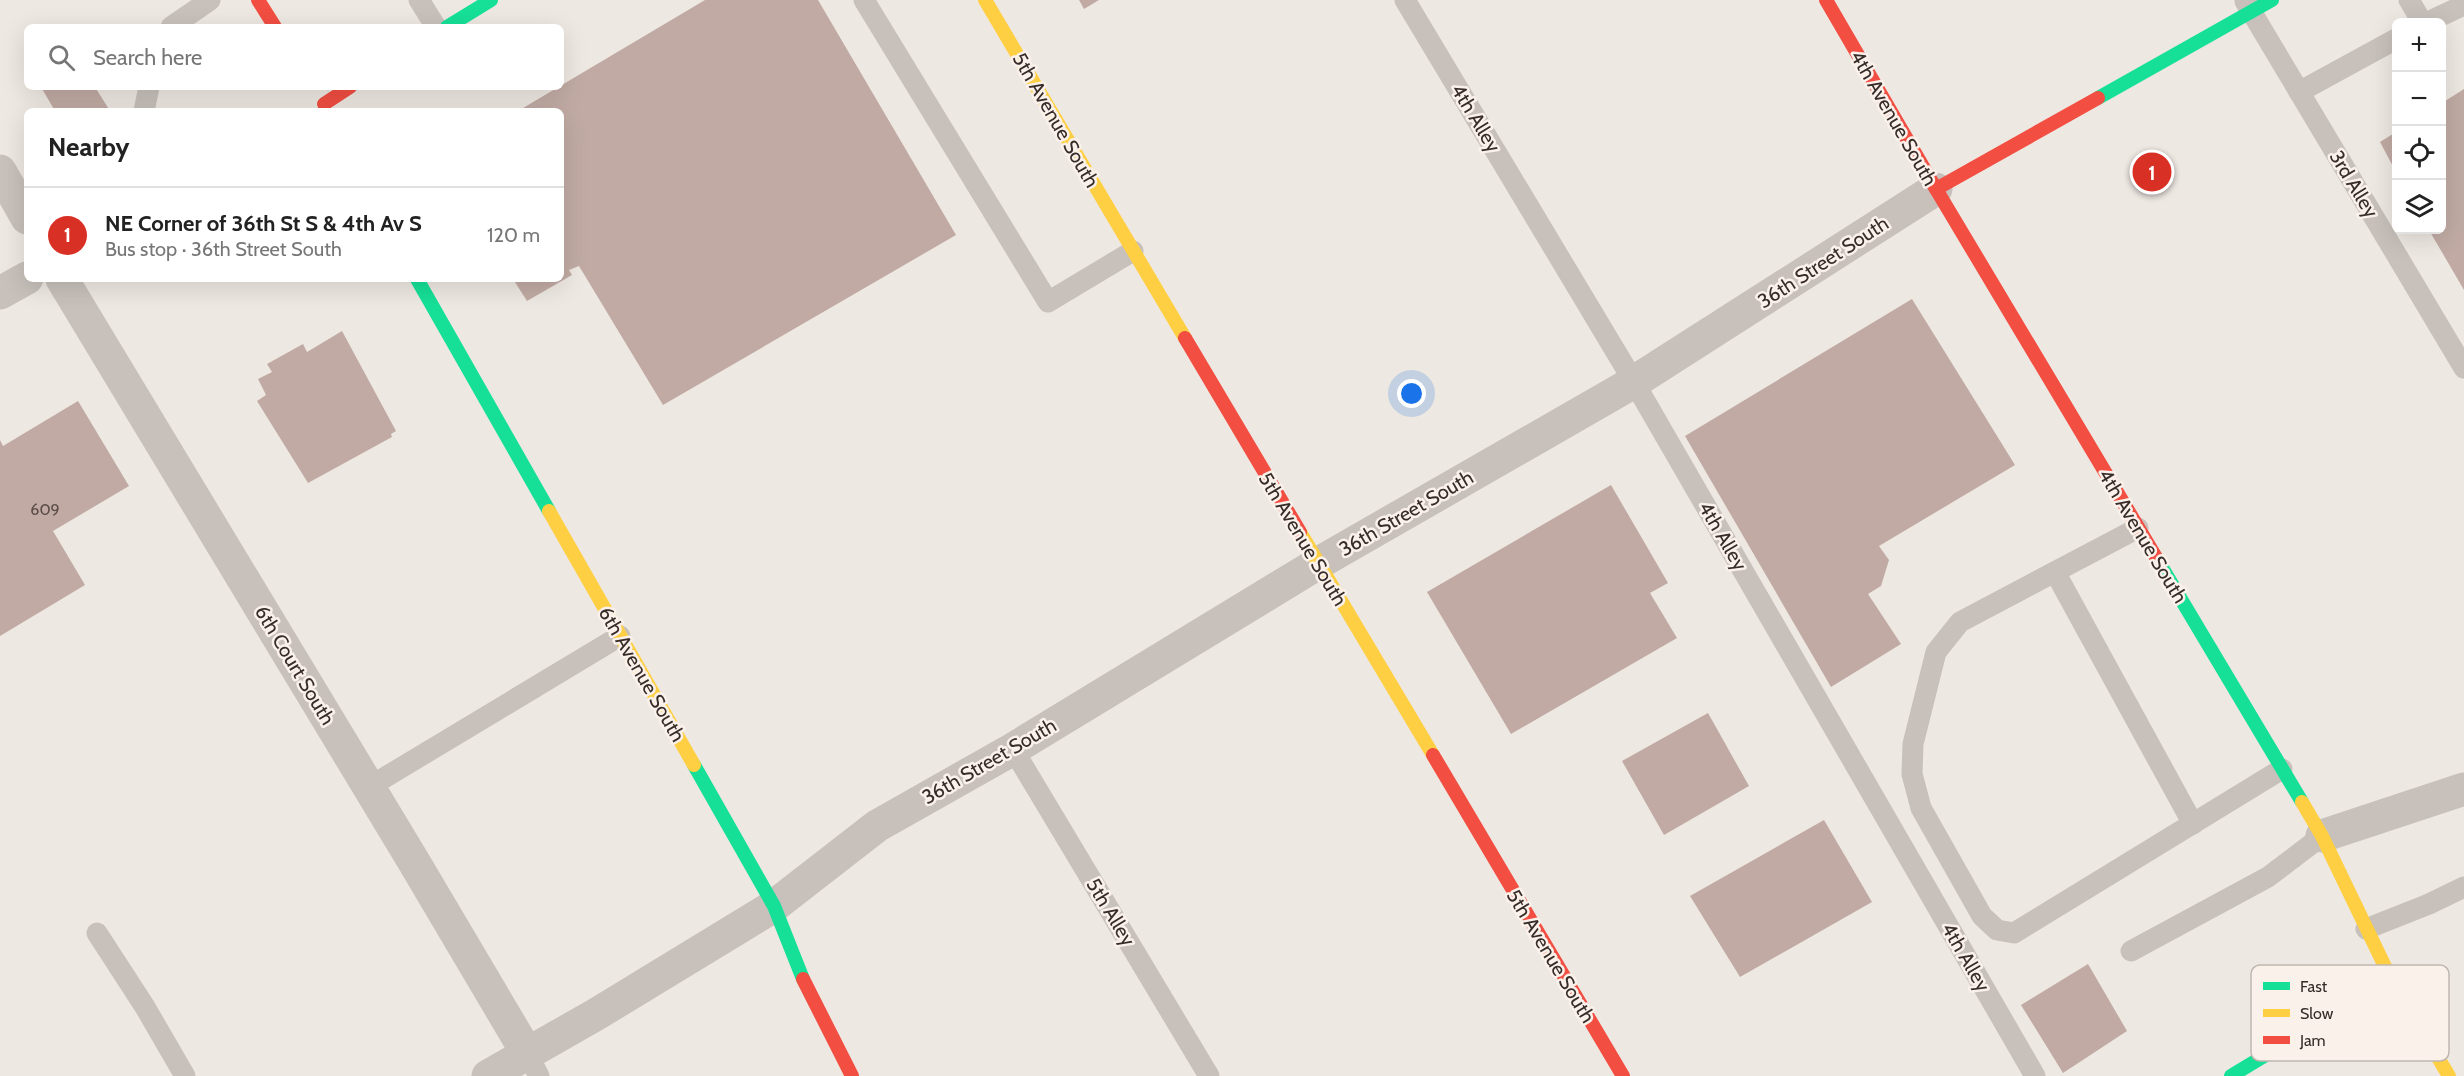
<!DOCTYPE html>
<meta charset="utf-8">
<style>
:root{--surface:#fff;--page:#f2f2f2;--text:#222;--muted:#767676;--line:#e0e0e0;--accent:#d93025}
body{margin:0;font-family:Cabin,sans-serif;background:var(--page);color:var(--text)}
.controls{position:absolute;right:18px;top:18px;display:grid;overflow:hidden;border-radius:9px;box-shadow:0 6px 24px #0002}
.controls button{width:54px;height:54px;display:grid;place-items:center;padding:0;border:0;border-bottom:2px solid var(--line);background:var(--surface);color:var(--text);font:30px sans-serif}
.you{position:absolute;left:1412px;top:394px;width:21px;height:21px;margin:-15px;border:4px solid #fff;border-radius:50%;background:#1a73e8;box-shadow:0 0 0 9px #1a73e833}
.badge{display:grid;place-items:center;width:39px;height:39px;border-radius:50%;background:var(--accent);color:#fff;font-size:20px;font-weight:700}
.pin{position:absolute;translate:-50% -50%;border:3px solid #fff;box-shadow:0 2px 6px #0006}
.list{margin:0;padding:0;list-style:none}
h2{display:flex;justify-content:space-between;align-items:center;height:78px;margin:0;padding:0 24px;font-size:26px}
h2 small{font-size:20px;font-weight:400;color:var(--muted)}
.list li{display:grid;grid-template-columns:39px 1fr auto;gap:18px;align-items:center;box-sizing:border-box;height:96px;padding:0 24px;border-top:2px solid var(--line)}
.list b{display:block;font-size:22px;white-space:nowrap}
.list p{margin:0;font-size:20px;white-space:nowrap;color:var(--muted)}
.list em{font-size:20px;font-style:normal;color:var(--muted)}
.icon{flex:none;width:33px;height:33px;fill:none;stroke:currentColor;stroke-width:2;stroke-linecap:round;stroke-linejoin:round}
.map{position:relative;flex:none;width:2464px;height:1076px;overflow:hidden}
.search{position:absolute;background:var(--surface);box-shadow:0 6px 24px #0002;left:24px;top:24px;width:540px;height:66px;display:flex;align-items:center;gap:15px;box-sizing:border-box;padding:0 21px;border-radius:9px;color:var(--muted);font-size:22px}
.panel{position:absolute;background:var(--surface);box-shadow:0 6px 24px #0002;left:24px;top:108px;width:540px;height:174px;border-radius:9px}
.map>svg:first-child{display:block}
</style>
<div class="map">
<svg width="2464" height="1076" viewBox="0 0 2464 1076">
<rect width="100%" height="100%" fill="#eee8e2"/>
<g fill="#c1aaa4">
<polygon points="705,0 818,0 956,235 663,405 579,266 569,270 572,275 527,301 513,279 561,279 561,111 518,111"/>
<polygon points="1079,0 1099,0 1084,9"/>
<polygon points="41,87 95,87 110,111 55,111"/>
<polygon points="2464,89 2464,290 2429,230 2442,230 2442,103"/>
<polygon points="2396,132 2396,172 2380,142"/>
<polygon points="1912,299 2015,465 1879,546 1889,560 1881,586 1868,594 1901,644 1831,687 1685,436"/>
<polygon points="342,331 396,431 391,434 392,437 308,483 257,401 266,395 258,379 272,372 267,364 303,344 307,352"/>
<polygon points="78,401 129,486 53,531 85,585 0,636 0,440 3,446"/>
<polygon points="1611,485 1668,583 1650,593 1677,638 1511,734 1427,592"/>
<polygon points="1708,713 1749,786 1664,835 1622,761"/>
<polygon points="1824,820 1872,902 1740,977 1690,896"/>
<polygon points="2088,964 2127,1031 2063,1073 2021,1005"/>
</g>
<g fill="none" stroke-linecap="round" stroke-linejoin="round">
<g stroke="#c7c0bb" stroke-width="21">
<polyline points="419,0 436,27"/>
<polyline points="864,0 1048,302 1133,251"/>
<polyline points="1405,0 1634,382 2035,1076"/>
<polyline points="2409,0 2422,22"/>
<polyline points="2245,1 2464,368"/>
<polyline points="2428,22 2464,5"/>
<polyline points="171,27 210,0"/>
<polyline points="2299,92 2396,39"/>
<polyline points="144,111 149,87"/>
<polyline points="2138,528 1960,622 1936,652 1913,744 1912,774 1921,808 1982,916 1997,930 2014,933 2282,769"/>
<polyline points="2055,572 2193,824"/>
<polyline points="1013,749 1209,1076"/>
<polyline points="369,787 620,636"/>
<polyline points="2366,929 2429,904 2464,887"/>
<polyline points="97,933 145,1007 185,1076"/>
<polyline points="2131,951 2268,877 2322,836"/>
<polyline points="527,1053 539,1076"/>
</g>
<g stroke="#c7c0bb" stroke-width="33">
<polyline points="0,171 27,218"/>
<polyline points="62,279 414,862 527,1053"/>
<polyline points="0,293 27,278"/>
<polyline points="2322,836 2464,789"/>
<polyline points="488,1076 595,1015 774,906 877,826 1013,749 1317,564 1634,382 1936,189"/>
</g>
<g stroke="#16e098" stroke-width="14">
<polyline points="447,27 491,0"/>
<polyline points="2098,98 2272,0"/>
<polyline points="417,279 549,511"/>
<polyline points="2160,564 2302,802"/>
<polyline points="694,765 774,906 803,979"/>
<polyline points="2231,1076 2391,979"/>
</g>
<g stroke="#ffcf43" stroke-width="14">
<polyline points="985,0 1185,338"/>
<polyline points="549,511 694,765"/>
<polyline points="1300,532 1433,755"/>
<polyline points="2302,802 2322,836 2391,979 2449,1076"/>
</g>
<g stroke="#f24e42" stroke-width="14">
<polyline points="258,0 275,27"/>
<polyline points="1826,0 1936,189 2098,98"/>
<polyline points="324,104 350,87"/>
<polyline points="1936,189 2160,564"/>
<polyline points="1185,338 1300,532"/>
<polyline points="1433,755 1623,1076"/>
<polyline points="803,979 852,1076"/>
</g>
</g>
<g text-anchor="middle" stroke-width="5" stroke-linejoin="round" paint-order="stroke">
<g font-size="16" fill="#5a4c48">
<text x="45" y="515">609</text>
</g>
<g font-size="20" fill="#382c29" stroke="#faf1ea">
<text transform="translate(1476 118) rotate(59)" y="7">4th Alley</text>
<text transform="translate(1894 118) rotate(60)" y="7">4th Avenue South</text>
<text transform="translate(1056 120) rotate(60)" y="7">5th Avenue South</text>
<text transform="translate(2354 184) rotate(59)" y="7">3rd Alley</text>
<text transform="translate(1823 262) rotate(-33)" y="7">36th Street South</text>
<text transform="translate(1406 513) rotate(-30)" y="7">36th Street South</text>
<text transform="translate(1723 536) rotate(60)" y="7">4th Alley</text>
<text transform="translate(2143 536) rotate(59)" y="7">4th Avenue South</text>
<text transform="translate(1303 539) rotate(59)" y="7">5th Avenue South</text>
<text transform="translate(295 665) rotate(59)" y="7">6th Court South</text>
<text transform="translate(642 674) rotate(60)" y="7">6th Avenue South</text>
<text transform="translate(989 761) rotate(-30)" y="7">36th Street South</text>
<text transform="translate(1111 912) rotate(59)" y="7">5th Alley</text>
<text transform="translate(1551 956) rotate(59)" y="7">5th Avenue South</text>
<text transform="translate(1966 957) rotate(60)" y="7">4th Alley</text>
</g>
</g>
<rect x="2251" y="965" width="198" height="96" rx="9" fill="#faf1ea" stroke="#c0b6b0" stroke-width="1.5"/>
<rect x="2263" y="982" width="27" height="8" fill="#16e098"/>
<rect x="2263" y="1009" width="27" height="8" fill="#ffcf43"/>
<rect x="2263" y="1036" width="27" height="8" fill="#f24e42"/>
<g font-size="16" fill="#382c29">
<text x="2300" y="992">Fast</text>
<text x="2300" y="1019">Slow</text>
<text x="2300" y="1046">Jam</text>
</g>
</svg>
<div class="controls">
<button>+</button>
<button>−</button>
<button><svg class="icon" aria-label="locate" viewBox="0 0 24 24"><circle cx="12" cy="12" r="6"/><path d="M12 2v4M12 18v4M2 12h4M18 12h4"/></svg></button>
<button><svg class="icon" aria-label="layers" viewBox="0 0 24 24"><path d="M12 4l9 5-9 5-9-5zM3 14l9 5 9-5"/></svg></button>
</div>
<div class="you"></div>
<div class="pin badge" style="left:2152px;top:172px">1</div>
<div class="search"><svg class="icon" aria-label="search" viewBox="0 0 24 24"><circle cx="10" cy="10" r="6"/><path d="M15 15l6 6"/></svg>Search here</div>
<section class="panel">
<h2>Nearby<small></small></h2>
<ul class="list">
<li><span class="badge">1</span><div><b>NE Corner of 36th St S &amp; 4th Av S</b><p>Bus stop · 36th Street South</p></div><em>120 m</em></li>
</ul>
</section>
</div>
